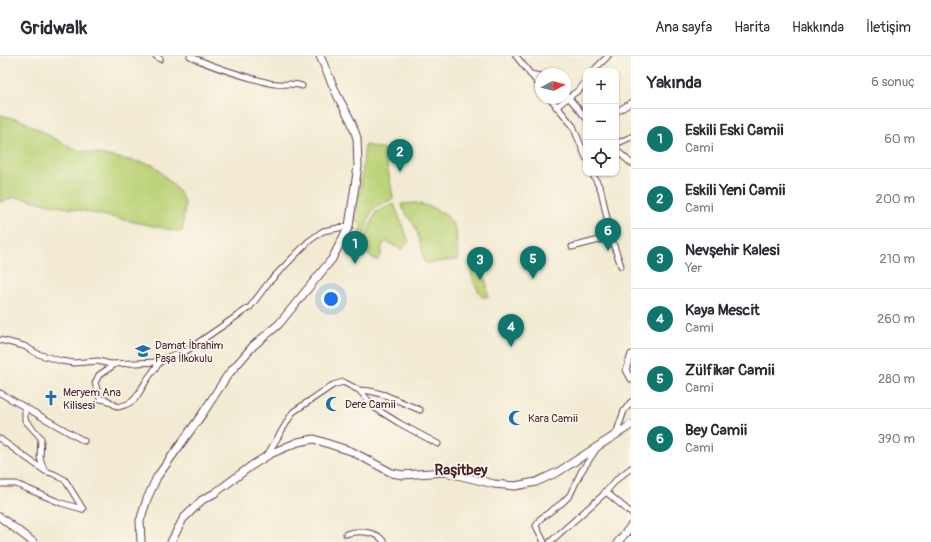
<!DOCTYPE html>
<html lang="tr">
<meta charset="utf-8">
<style>
:root{--surface:#fff;--page:#f7f7f7;--text:#2b2b33;--muted:#7c7c81;--line:#e1e1e2;--accent:#0f766e}
body{margin:0;font-family:Pangolin,sans-serif;background:var(--page);color:var(--text)}
.controls{position:absolute;right:12px;top:12px;display:grid;overflow:hidden;border-radius:8px;box-shadow:0 1px 3px #0004}
.controls button{width:36px;height:36px;display:grid;place-items:center;padding:0;border:0;border-bottom:1px solid var(--line);background:var(--surface);color:var(--text);font:20px sans-serif}
.compass{position:absolute;left:535px;top:12px;width:36px;height:36px;border-radius:50%;background:var(--surface);box-shadow:0 1px 3px #0004;rotate:83deg}
.you{position:absolute;left:331px;top:243px;width:14px;height:14px;margin:-10px;border:3px solid #fff;border-radius:50%;background:#1a73e8;box-shadow:0 0 0 6px #1a73e833}
.badge{display:grid;place-items:center;width:26px;height:26px;border-radius:50%;background:var(--accent);color:#fff;font-size:13px;font-weight:700}
.pin{position:absolute;translate:-50% -33px;filter:drop-shadow(0 1px 2px #0008)}
.pin::after{content:'';position:absolute;top:21px;width:14px;height:12px;background:inherit;clip-path:polygon(0 0,100% 0,50% 100%)}
.list{margin:0;padding:0;list-style:none}
h2{display:flex;justify-content:space-between;align-items:center;height:52px;margin:0;padding:0 16px;font-size:17px}
h2 small{font-size:13px;font-weight:400;color:var(--muted)}
.list li{display:grid;grid-template-columns:26px 1fr auto;gap:12px;align-items:center;box-sizing:border-box;height:60px;padding:0 16px;border-top:1px solid var(--line)}
.list b{display:block;font-size:15px;white-space:nowrap}
.list p{margin:0;font-size:13px;white-space:nowrap;color:var(--muted)}
.list em{font-size:13px;font-style:normal;color:var(--muted)}
.icon{flex:none;width:22px;height:22px;fill:none;stroke:currentColor;stroke-width:2;stroke-linecap:round;stroke-linejoin:round}
.map{position:relative;flex:none;width:631px;height:486px;overflow:hidden}
header{display:flex;align-items:center;gap:24px;box-sizing:border-box;height:56px;padding:0 20px;background:var(--surface);border-bottom:1px solid var(--line)}
header strong{font-size:19px}
nav{display:flex;gap:22px;margin-inline-start:auto;font-size:14px}
main{display:flex}
aside{flex:1;background:var(--surface)}
.map>svg:first-child{display:block}
</style>
<header>
<strong>Gridwalk</strong>
<nav><a>Ana sayfa</a><a>Harita</a><a>Hakkında</a><a>İletişim</a></nav>
</header>
<main>
<div class="map">
<svg width="631" height="486" viewBox="0 0 631 486">
<rect width="100%" height="100%" fill="#fbf7ec"/>
<filter id="ink" filterUnits="userSpaceOnUse"><feTurbulence type="fractalNoise" baseFrequency=".025" numOctaves="2"/><feDisplacementMap in="SourceGraphic" scale="8" xChannelSelector="R" yChannelSelector="G"/><feConvolveMatrix kernelMatrix="1 2 1 2 8 2 1 2 1" color-interpolation-filters="sRGB"/></filter>
<filter id="wash" filterUnits="userSpaceOnUse"><feTurbulence type="fractalNoise" baseFrequency=".012" numOctaves="4" result="noise"/><feDisplacementMap in="SourceGraphic" scale="16" xChannelSelector="R" yChannelSelector="G"/><feGaussianBlur stdDeviation="0.9" result="paint"/><feColorMatrix in="noise" values="0 0 0 0 0 0 0 0 0 0 0 0 0 0 0 0 0 1.4 0 .05"/><feComposite in="paint" operator="in"/></filter>
<g filter="url(#wash)">
<rect width="100%" height="100%" fill="#f2ead2"/>
<g fill="#bbd378" stroke="#827952">
<polygon points="0,59 21,64 73,93 154,109 181,138 185,149 182,176 16,141 0,146"/>
<path d="M365,89L384,93L393,141L392,144C386,146 378,148 374,153C366,161 368,178 359,185L357,182L362,168L354,165L361,130Z"/>
<path d="M416,147L432,151L447,160L456,173L458,204L425,207C422,195 420,183 416,173C412,164 404,157 401,148Z"/>
<polygon points="394,148 409,186 402,193 386,186 382,189 381,199 377,205 360,192 364,186 376,156"/>
<path d="M475,210C487,215 487,230 488,241H482C477,232 469,221 472,211Z"/>
</g>
</g>
<g filter="url(#ink)">
<g fill="none" stroke-linecap="round" stroke-linejoin="round">
<g stroke="#633d44" stroke-width="7">
<g id="street">
<polyline points="156,0 160,3"/>
<path d="M190,0C214,12 243,20 269,27C281,30 292,26 302,30"/>
<polyline points="516,0 541,31"/>
<polyline points="593,15 608,0"/>
<polyline points="530,18 541,20"/>
<polyline points="565,37 586,62"/>
<polyline points="550,42 573,70 586,102"/>
<polyline points="556,51 580,33 586,25"/>
<polyline points="616,56 631,47"/>
<polyline points="616,88 631,81"/>
<polyline points="616,94 631,107"/>
<polyline points="592,117 601,134 611,181 621,210"/>
<polyline points="572,191 611,181"/>
<polyline points="0,284 24,290 38,298 61,305 74,307 98,305 110,308 160,306 170,300 186,295 250,251 269,226 309,185 323,175 349,170"/>
<polyline points="631,298 626,314 631,323"/>
<path d="M114,309L99,319L95,327L100,343L107,344L118,351C136,347 136,341 145,327C149,320 155,313 160,306"/>
<polyline points="359,334 375,352 399,367 438,388"/>
<polyline points="0,337 84,385"/>
<polyline points="25,352 25,364 41,382 40,402 44,414"/>
<polyline points="616,378 624,355 631,346"/>
<polyline points="0,383 45,415 54,418 65,424 83,453"/>
<polyline points="266,401 293,356 333,329 343,326 359,334 370,335 385,339 420,354"/>
<polyline points="0,428 16,428 61,447 82,453"/>
<polyline points="605,435 631,457"/>
<path d="M346,478C358,474 377,475 384,486"/>
<polyline points="544,486 536,470 540,463 562,447 570,439 581,416 597,392"/>
<polyline points="550,486 603,439 617,423 631,412"/>
</g>
</g>
<g stroke="#633d44" stroke-width="9">
<g id="secondary">
<polyline points="0,461 33,486"/>
<polyline points="141,486 140,465 147,443 157,421 203,357 227,320 253,290 279,268 332,203 349,170 358,110 357,82 351,65 338,41 320,0"/>
<polyline points="171,486 183,463 202,444 215,437 251,410 270,398 298,386 314,383 332,389 351,395 392,417 403,419 445,416 494,428 515,430 536,426 558,416 631,369"/>
<polyline points="618,486 631,470"/>
<polyline points="628,486 631,483"/>
</g>
</g>
<use href="#street" stroke="#fff" stroke-width="5"/>
<use href="#secondary" stroke="#fff" stroke-width="7"/>
</g>
</g>
<defs>
<g id="school-bare" transform="scale(1.2)"><path d="M0-5L7-2L0 1L-7-2ZM-4 1L0 2.5L4 1V4Q0 6-4 4Z" fill="#1f6fb2" stroke="#fbf7ec" stroke-width="2.5" paint-order="stroke"/></g>
<g id="church-bare" transform="scale(1.2)"><path d="M-1.2-6h2.4v3.5h3.3v2.4h-3.3V6h-2.4V-.1h-3.3v-2.4h3.3Z" fill="#1f6fb2" stroke="#fbf7ec" stroke-width="2.5" paint-order="stroke"/></g>
<g id="mosque-bare" transform="scale(1.2)"><path d="M3.5-4.9A6 6 0 1 0 3.5 4.9A5 5 0 1 1 3.5-4.9Z" fill="#1f6fb2" stroke="#fbf7ec" stroke-width="2.5" paint-order="stroke"/></g>
</defs>
<g fill-rule="evenodd">
<use href="#school-bare" x="143" y="295"/>
<use href="#church-bare" x="51" y="342"/>
<use href="#mosque-bare" x="333" y="348"/>
<use href="#mosque-bare" x="516" y="362"/>
</g>
<g text-anchor="middle" stroke-width="3.5" stroke-linejoin="round" paint-order="stroke">
<g font-size="11" fill="#4a1f2b" stroke="#fbf7ec" text-anchor="start">
<text x="155" y="293">Damat İbrahim<tspan x="155" dy="13">Paşa İlkokulu</tspan></text>
<text x="63" y="340">Meryem Ana<tspan x="63" dy="13">Kilisesi</tspan></text>
<text x="345" y="352">Dere Camii</text>
<text x="528" y="366">Kara Camii</text>
</g>
<g font-size="15" font-weight="bold" fill="#4a1f2b" stroke="#fbf7ec">
<text x="461" y="419">Raşitbey</text>
</g>
</g>
</svg>
<div class="controls">
<button>+</button>
<button>−</button>
<button><svg class="icon" aria-label="locate" viewBox="0 0 24 24"><circle cx="12" cy="12" r="6"/><path d="M12 2v4M12 18v4M2 12h4M18 12h4"/></svg></button>
</div>
<svg class="compass" viewBox="-18 -18 36 36"><path d="M0-13l5 13h-10z" fill="#e53935"/><path d="M0 13l5-13h-10z" fill="#7c7c81"/></svg>
<div class="you"></div>
<div class="pin badge" style="left:355px;top:208px">1</div>
<div class="pin badge" style="left:400px;top:116px">2</div>
<div class="pin badge" style="left:480px;top:224px">3</div>
<div class="pin badge" style="left:511px;top:291px">4</div>
<div class="pin badge" style="left:533px;top:223px">5</div>
<div class="pin badge" style="left:608px;top:195px">6</div>
</div>
<aside>
<h2>Yakında<small>6 sonuç</small></h2>
<ul class="list">
<li><span class="badge">1</span><div><b>Eskili Eski Camii</b><p>Cami</p></div><em>60 m</em></li>
<li><span class="badge">2</span><div><b>Eskili Yeni Camii</b><p>Cami</p></div><em>200 m</em></li>
<li><span class="badge">3</span><div><b>Nevşehir Kalesi</b><p>Yer</p></div><em>210 m</em></li>
<li><span class="badge">4</span><div><b>Kaya Mescit</b><p>Cami</p></div><em>260 m</em></li>
<li><span class="badge">5</span><div><b>Zülfikar Camii</b><p>Cami</p></div><em>280 m</em></li>
<li><span class="badge">6</span><div><b>Bey Camii</b><p>Cami</p></div><em>390 m</em></li>
</ul>
</aside>
</main>
